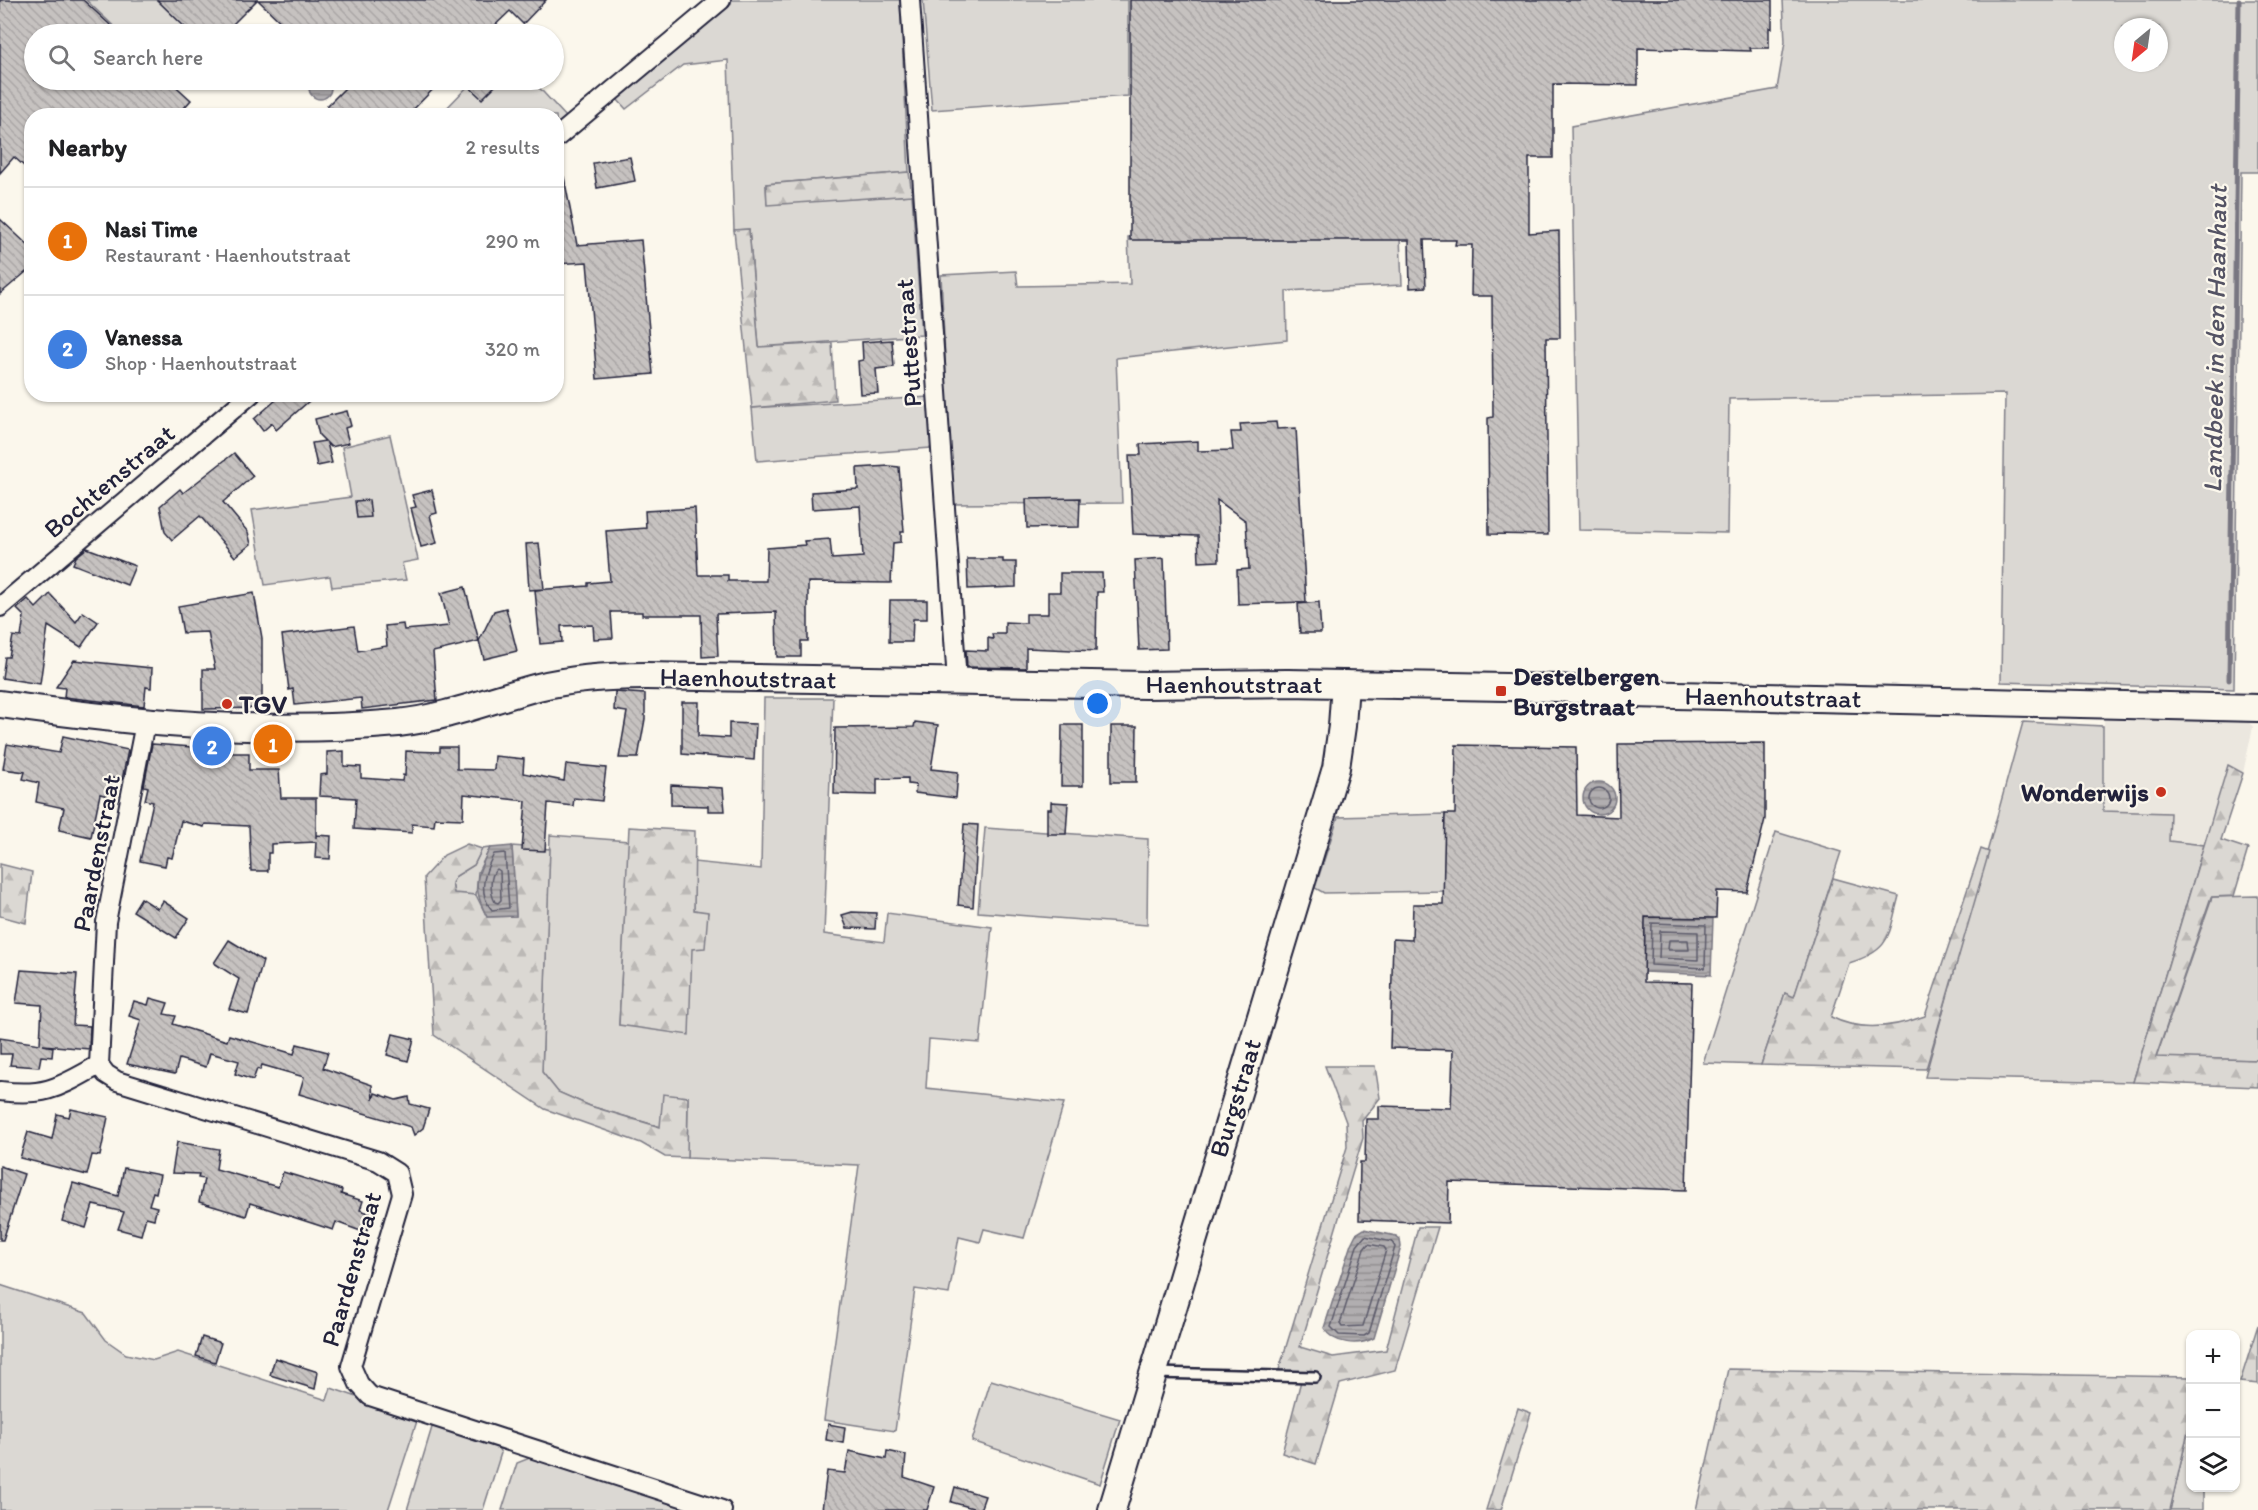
<!DOCTYPE html>
<meta charset="utf-8">
<style>
:root{--surface:#fff;--page:#f6f6f6;--text:#202124;--muted:#757577;--line:#e0e0e0;--accent:#0b8043}
body{margin:0;font-family:Itim,sans-serif;background:var(--page);color:var(--text)}
.controls{position:absolute;right:18px;bottom:18px;display:grid;overflow:hidden;border-radius:12px;box-shadow:0 2px 4px #0004}
.controls button{width:54px;height:54px;display:grid;place-items:center;padding:0;border:0;border-bottom:2px solid var(--line);background:var(--surface);color:var(--text);font:30px sans-serif}
.compass{position:absolute;left:2114px;top:18px;width:54px;height:54px;border-radius:50%;background:var(--surface);box-shadow:0 2px 4px #0004;rotate:209deg}
.you{position:absolute;left:1098px;top:704px;width:21px;height:21px;margin:-15px;border:4px solid #fff;border-radius:50%;background:#1a73e8;box-shadow:0 0 0 9px #1a73e833}
.badge{display:grid;place-items:center;width:39px;height:39px;border-radius:50%;background:var(--accent);color:#fff;font-size:20px;font-weight:700}
.pin{position:absolute;translate:-50% -50%;border:3px solid #fff;box-shadow:0 2px 6px #0006}
.list{margin:0;padding:0;list-style:none}
h2{display:flex;justify-content:space-between;align-items:center;height:78px;margin:0;padding:0 24px;font-size:26px}
h2 small{font-size:20px;font-weight:400;color:var(--muted)}
.list li{display:grid;grid-template-columns:39px 1fr auto;gap:18px;align-items:center;box-sizing:border-box;height:108px;padding:0 24px;border-top:2px solid var(--line)}
.list b{display:block;font-size:22px;white-space:nowrap}
.list p{margin:0;font-size:20px;white-space:nowrap;color:var(--muted)}
.list em{font-size:20px;font-style:normal;color:var(--muted)}
.icon{flex:none;width:33px;height:33px;fill:none;stroke:currentColor;stroke-width:2;stroke-linecap:round;stroke-linejoin:round}
.map{position:relative;flex:none;width:2258px;height:1510px;overflow:hidden}
.search{position:absolute;background:var(--surface);box-shadow:0 2px 4px #0004;left:24px;top:24px;width:540px;height:66px;display:flex;align-items:center;gap:15px;box-sizing:border-box;padding:0 21px;border-radius:33px;color:var(--muted);font-size:22px}
.panel{position:absolute;background:var(--surface);box-shadow:0 2px 4px #0004;left:24px;top:108px;width:540px;height:294px;border-radius:24px}
.map>svg:first-child{display:block}
</style>
<div class="map">
<svg width="2258" height="1510" viewBox="0 0 2258 1510">
<defs>
<pattern id="forest-firs" width="22" height="20" patternUnits="userSpaceOnUse" patternTransform="scale(1.5)"><rect width="22" height="20" fill="#dbd8d3"/><path d="M5 1l3.5 6h-7zM16 11l3.5 6h-7z" fill="#bcb9b6"/></pattern>
<pattern id="water-rules" width="6" height="5" patternUnits="userSpaceOnUse" patternTransform="scale(1.5)"><rect width="6" height="5" fill="#b1aeb0"/><path d="M0 2.5h6" fill="none" stroke="#908d90"/></pattern>
<pattern id="building-back-hatch" width="6" height="6" patternUnits="userSpaceOnUse" patternTransform="scale(1.5)"><rect width="6" height="6" fill="#c6c2c0"/><path d="M-1 5l2 2M0 0l6 6M5-1l2 2" fill="none" stroke="#aaa6a6"/></pattern>
</defs>
<rect width="100%" height="100%" fill="#fbf7ec"/>
<filter id="ink" filterUnits="userSpaceOnUse"><feTurbulence type="fractalNoise" baseFrequency=".0167" numOctaves="2"/><feDisplacementMap in="SourceGraphic" scale="12" xChannelSelector="R" yChannelSelector="G"/><feConvolveMatrix kernelMatrix="1 2 1 2 8 2 1 2 1" color-interpolation-filters="sRGB"/></filter>
<g filter="url(#ink)">
<polygon fill="#ebe7df" points="2104,716 2245,718 2253,727 2243,773 2228,765 2204,845 2169,841 2170,813 2103,811"/>
<g fill="#dbd8d3" stroke="#7e7d87" stroke-width="1.5" fill-rule="evenodd">
<polygon points="86,0 158,0 193,34 122,34"/>
<polygon points="732,0 900,0 909,172 766,184 767,204 912,195 922,335 759,347 749,229 734,230 728,60 683,65 626,109 617,99"/>
<polygon points="923,0 1128,0 1128,96 932,110"/>
<path d="M1783,0H2258V172H2241L2234,689L2001,682L2005,394L1729,399L1727,533L1579,530L1571,126L1777,89L1785,42ZM2123,27H2159V63H2123Z"/>
<polygon points="474,80 532,80 567,118 557,128 556,116 439,116"/>
<polygon points="1128,237 1400,237 1402,285 1286,291 1287,340 1116,358 1122,503 952,504 941,275 1016,271 1018,286 1130,284"/>
<polygon points="929,397 931,448 757,461 752,408"/>
<polygon points="390,435 418,560 402,563 406,580 332,587 330,576 265,585 252,510 351,497 342,447"/>
<polygon points="764,698 833,698 824,934 884,942 887,913 992,927 980,1043 929,1039 926,1088 1064,1103 1024,1238 984,1229 980,1242 959,1237 949,1294 915,1289 895,1431 824,1420 859,1165 687,1158 688,1097 661,1127 590,1106 558,1092 542,1072 550,835 629,841 619,1024 692,949 708,913 694,910 694,862 761,869"/>
<polygon points="2023,722 2103,726 2103,811 2170,813 2169,841 2204,845 2133,1082 1925,1077"/>
<polygon points="1445,814 1444,891 1324,893 1315,888 1338,817"/>
<polygon points="985,828 1148,839 1147,925 978,912"/>
<polygon points="1776,832 1841,852 1794,998 1785,993 1761,1065 1703,1063"/>
<polygon points="490,848 478,872 476,895 454,894 452,883 456,876 474,865 482,849"/>
<polygon points="2258,896 2258,1060 2156,1058 2212,897"/>
<polygon points="0,1285 86,1313 106,1340 126,1354 154,1360 178,1352 327,1400 331,1388 418,1418 388,1510 0,1510"/>
<polygon points="991,1380 1120,1419 1100,1484 972,1441"/>
<polygon points="2190,1423 2190,1488 2203,1488 2203,1510 2170,1510"/>
<polygon points="433,1424 497,1446 501,1453 483,1510 407,1510"/>
<polygon points="532,1457 695,1510 502,1510 517,1463"/>
</g>
<g fill="url(#forest-firs)" stroke="#7e7d87" stroke-width="1.5">
<polygon points="909,172 912,195 767,205 766,184"/>
<polygon points="749,229 759,347 832,343 835,400 752,408 734,230"/>
<polygon points="2228,765 2243,773 2221,840 2248,849 2234,896 2211,897 2156,1057 2258,1060 2258,1087 2133,1082"/>
<polygon points="629,827 695,831 694,910 708,912 705,948 692,949 689,1035 619,1025"/>
<polygon points="467,844 482,849 474,865 456,876 452,883 454,893 476,895 487,917 516,916 512,846 550,849 542,1072 558,1092 590,1106 660,1127 663,1094 688,1097 687,1158 665,1157 641,1143 545,1109 434,1035 424,877 444,855"/>
<path d="M1981,849L1989,852L1926,1069L1761,1065L1785,993L1794,997L1833,878L1899,896C1888,936 1892,950 1849,963L1831,1017C1860,1032 1895,1027 1925,1016Z"/>
<polygon points="0,864 32,872 26,923 0,916"/>
<polygon points="1325,1066 1375,1066 1380,1098 1362,1121 1363,1138 1300,1347 1333,1357 1386,1350 1418,1227 1438,1227 1395,1370 1340,1384 1316,1464 1282,1453 1302,1377 1278,1373 1347,1147 1346,1122"/>
<polygon points="2258,1325 2258,1384 2240,1382"/>
<polygon points="1728,1369 2190,1377 2190,1423 2170,1510 1696,1510"/>
<polygon points="1518,1408 1531,1413 1501,1510 1486,1510"/>
</g>
<g fill="url(#water-rules)" stroke="#787681" stroke-width="1.5">
<circle cx="320" cy="88" r="11"/>
<circle cx="1599" cy="798" r="16"/>
<path d="M512,846L516,916L487,917C472,887 475,877 490,848Z"/>
<polygon points="1645,917 1713,918 1711,975 1644,972"/>
<path d="M1364,1229L1396,1236L1400,1239L1401,1247L1374,1338C1359,1346 1333,1345 1324,1328L1351,1244L1356,1234Z"/>
</g>
<g fill="none" stroke-linecap="round" stroke-linejoin="round">
<g stroke="#5b5a6a" stroke-width="1.5">
<circle cx="1599" cy="798" r="10"/>
<path d="M505,853L509,908L492,910C477,893 484,872 494,854Z"/>
<path d="M497,869L500,871L501,900L498,903L495,902C490,893 489,875 497,869Z"/>
<polygon points="1652,923 1706,925 1705,968 1651,965"/>
<polygon points="1660,931 1698,932 1698,960 1659,958"/>
<polygon points="1669,940 1688,940 1689,950 1668,950"/>
<polygon points="1365,1236 1392,1242 1395,1247 1369,1333 1364,1336 1339,1335 1331,1327 1357,1246"/>
<polygon points="1368,1244 1384,1247 1386,1250 1363,1326 1342,1327 1340,1324 1364,1249"/>
</g>
<polyline stroke="#787681" stroke-width="5" points="2229,680 2239,0"/>
</g>
<g fill="url(#building-back-hatch)" stroke="#22223b" stroke-width="1.5">
<polygon points="0,0 83,0 120,34 34,34 34,80 169,80 191,100 177,116 32,116 32,173 14,157 0,173"/>
<polygon points="157,0 257,0 223,34 192,34"/>
<polygon points="258,0 546,0 523,24 510,11 486,34 293,34"/>
<polygon points="1130,0 1772,0 1772,29 1769,27 1769,48 1750,48 1751,51 1638,48 1638,85 1553,84 1553,158 1529,158 1529,233 1559,231 1560,338 1546,338 1548,535 1489,534 1488,418 1493,417 1492,296 1471,296 1472,245 1455,245 1456,240 1424,240 1426,287 1410,288 1409,240 1130,240"/>
<polygon points="339,80 442,80 407,116 337,116 327,106 346,87"/>
<polygon points="462,80 501,80 482,99"/>
<polygon points="630,157 635,181 597,188 593,163"/>
<polygon points="564,177 577,245 641,240 653,374 597,379 587,262 556,264 556,178"/>
<polygon points="0,219 32,249 32,267 0,294"/>
<polygon points="892,340 894,367 876,369 878,393 860,394 858,361 863,360 862,342"/>
<polygon points="283,394 317,394 276,430 272,423 263,431 254,419"/>
<polygon points="347,411 351,426 345,428 349,443 331,447 327,443 332,463 317,466 312,443 325,441 319,435 315,419"/>
<polygon points="1276,422 1277,429 1296,428 1306,602 1238,604 1237,570 1249,569 1246,521 1217,500 1219,561 1199,562 1198,536 1133,534 1129,455 1141,455 1140,444 1198,441 1198,451 1233,450 1231,432 1241,432 1240,424"/>
<polygon points="234,453 253,476 223,502 248,532 251,544 235,557 200,516 172,540 165,532 160,506 180,489 183,493"/>
<polygon points="889,466 899,467 904,532 901,532 901,542 893,543 891,583 808,582 808,641 801,641 801,657 777,657 776,612 716,614 718,656 702,657 701,615 642,615 642,612 611,612 613,638 594,639 593,625 561,626 562,642 540,644 535,590 588,586 588,583 610,581 606,531 646,528 645,511 695,508 698,575 728,575 728,581 766,581 767,548 805,545 804,541 830,539 832,559 863,557 860,506 812,509 811,492 858,489 857,468"/>
<polygon points="432,490 437,513 430,515 437,543 421,547 411,508 416,507 412,495"/>
<polygon points="1080,498 1079,527 1027,528 1026,499"/>
<polygon points="369,500 371,517 357,518 355,501"/>
<polygon points="539,543 544,589 529,590 526,544"/>
<polygon points="87,548 135,566 127,585 73,564 76,557"/>
<polygon points="1164,558 1167,649 1139,650 1135,560"/>
<polygon points="967,559 1003,559 1003,562 1016,562 1016,587 968,589"/>
<polygon points="1060,573 1102,573 1103,592 1097,592 1096,651 1026,648 1026,668 967,667 966,650 988,651 988,638 993,639 992,634 1005,634 1005,622 1026,623 1026,614 1048,614 1048,592 1060,592"/>
<polygon points="465,587 479,641 433,652 437,700 362,709 361,698 295,705 293,689 289,690 282,635 354,626 358,651 387,646 385,626 403,624 404,630 449,626 441,593"/>
<polygon points="254,593 262,638 262,708 203,709 203,669 215,669 208,632 183,633 178,606"/>
<polygon points="50,594 76,622 83,612 98,622 81,647 48,626 40,684 2,678 5,657 9,657 13,636 21,637 24,616 17,609 28,599 36,608"/>
<polygon points="890,600 927,600 927,619 913,619 912,642 889,642"/>
<polygon points="1319,602 1321,633 1300,633 1298,604"/>
<polygon points="506,608 517,651 484,659 479,641 494,611"/>
<polygon points="74,660 152,668 151,688 146,687 144,706 64,697 65,688 56,687"/>
<polygon points="615,692 645,694 645,719 638,758 619,758 627,712 614,710"/>
<polygon points="682,702 699,702 698,736 729,738 729,723 756,724 754,760 682,754"/>
<polygon points="915,722 938,725 931,769 958,772 956,798 915,793 916,785 908,784 908,778 877,779 877,795 834,794 835,728 914,727"/>
<polygon points="1062,725 1083,725 1083,786 1061,786"/>
<polygon points="1111,726 1137,726 1136,782 1111,782"/>
<polygon points="63,736 128,750 122,780 113,778 108,796 100,794 91,837 59,830 64,808 36,802 39,783 23,779 25,772 3,769 7,744 59,753"/>
<polygon points="1765,743 1765,819 1747,892 1717,891 1716,918 1645,917 1644,982 1692,983 1686,1190 1449,1182 1448,1223 1359,1220 1360,1162 1365,1162 1366,1119 1379,1119 1379,1106 1451,1108 1453,1050 1390,1048 1393,939 1412,940 1413,904 1443,904 1445,814 1455,814 1456,745 1576,747 1577,815 1619,817 1618,744"/>
<polygon points="152,744 219,749 219,753 249,753 249,770 279,770 281,798 316,798 316,838 316,835 331,836 330,859 315,858 316,842 271,844 271,853 268,853 268,871 251,871 249,826 205,824 204,827 181,821 172,858 167,857 165,866 140,861 153,802 145,800 148,787 144,786"/>
<polygon points="440,747 457,747 457,769 494,770 495,756 524,759 523,773 564,781 566,764 606,768 602,801 574,798 573,806 548,803 545,851 522,850 526,801 464,794 463,819 435,818 434,826 412,824 412,833 354,829 356,798 319,796 320,775 327,774 327,752 344,751 344,766 361,767 361,778 402,781 403,775 405,776 406,751 440,752"/>
<polygon points="671,785 723,788 725,811 708,811 708,806 671,805"/>
<polygon points="1051,802 1068,803 1066,834 1047,834 1047,809 1051,809"/>
<polygon points="964,824 978,825 973,907 958,905"/>
<polygon points="141,898 158,909 163,901 189,918 176,938 133,911"/>
<polygon points="852,912 876,913 875,929 847,928 842,915"/>
<polygon points="229,940 263,961 248,1014 229,1009 239,979 214,963"/>
<polygon points="21,970 77,974 73,1025 90,1026 89,1049 43,1045 53,1047 52,1057 41,1056 39,1067 10,1065 12,1054 0,1054 0,1038 40,1044 42,1005 16,1003"/>
<polygon points="150,998 168,1003 164,1014 176,1016 173,1024 227,1041 229,1035 294,1054 297,1044 328,1052 323,1068 372,1085 373,1100 375,1093 396,1100 409,1097 410,1104 429,1109 423,1128 414,1135 411,1127 299,1094 304,1077 262,1065 260,1070 257,1069 253,1080 235,1074 239,1061 210,1053 206,1067 179,1059 175,1074 127,1064 141,1020 129,1016 134,1001 148,1005"/>
<polygon points="393,1034 414,1039 408,1061 387,1055"/>
<polygon points="71,1109 108,1117 100,1156 92,1155 87,1175 20,1158 28,1132 52,1139 57,1114 69,1117"/>
<polygon points="177,1142 219,1149 216,1169 278,1187 283,1172 342,1190 341,1194 363,1201 360,1210 372,1214 366,1233 336,1222 333,1230 250,1203 246,1216 199,1202 204,1179 198,1178 199,1174 172,1173"/>
<polygon points="0,1166 24,1174 3,1240 0,1240"/>
<polygon points="124,1168 160,1175 156,1193 153,1192 149,1205 157,1207 154,1219 146,1217 141,1235 118,1229 124,1212 93,1205 86,1228 62,1221 73,1183 118,1196"/>
<polygon points="202,1337 221,1343 215,1362 196,1356"/>
<polygon points="275,1358 318,1372 315,1389 270,1375"/>
<polygon points="828,1424 845,1427 843,1443 826,1440"/>
<polygon points="849,1451 886,1459 887,1451 906,1455 904,1477 934,1487 927,1510 822,1510 827,1471 845,1473"/>
<polygon points="955,1487 985,1496 980,1510 951,1502"/>
</g>
<g fill="none" stroke-linecap="round" stroke-linejoin="round">
<g stroke="#22223b" stroke-width="14">
<polyline id="lane" points="1155,1373 1315,1377"/>
</g>
<g stroke="#22223b" stroke-width="22">
<g id="street">
<polyline points="910,0 957,682"/>
<polyline points="556,138 721,0"/>
<polyline points="0,607 251,394"/>
<polyline points="99,1065 106,922 145,723"/>
<path d="M0,1091C47,1097 59,1087 99,1065L106,1074L117,1081L378,1161L397,1173L402,1194L351,1366L359,1384L370,1396L722,1510"/>
</g>
</g>
<g stroke="#22223b" stroke-width="30">
<g id="secondary">
<path d="M0,704C132,723 265,735 398,723C446,718 492,699 538,687C574,678 610,676 646,676L1145,685L1288,683L1558,688L1632,694L2258,708"/>
<polyline points="1112,1510 1336,768 1342,726 1345,684"/>
</g>
</g>
<use href="#lane" stroke="#fbf7ec" stroke-width="9"/>
<use href="#street" stroke="#fbf7ec" stroke-width="18"/>
<use href="#secondary" stroke="#fbf7ec" stroke-width="26"/>
</g>
</g>
<g fill="#c8321e" stroke="#fbf7ec" stroke-width="2">
<rect x="1495" y="685" width="12" height="12" rx="3"/>
<circle cx="227" cy="704" r="6"/>
<circle cx="2161" cy="792" r="6"/>
</g>
<g text-anchor="middle" stroke-width="4.5" stroke-linejoin="round" paint-order="stroke">
<g font-size="26" fill="#22223b" stroke="#fbf7ec">
<text transform="translate(908 343) rotate(-94)" y="9">Puttestraat</text>
<text transform="translate(109 481) rotate(-40)" y="9">Bochtenstraat</text>
<text transform="translate(748 678) rotate(1)" y="9">Haenhoutstraat</text>
<text x="1234" y="693">Haenhoutstraat</text>
<text transform="translate(1773 697) rotate(1)" y="9">Haenhoutstraat</text>
<text transform="translate(96 853) rotate(-79)" y="9">Paardenstraat</text>
<text transform="translate(1235 1098) rotate(-73)" y="9">Burgstraat</text>
<text transform="translate(351 1269) rotate(-74)" y="9">Paardenstraat</text>
</g>
<g font-size="26" font-weight="bold" fill="#22223b" stroke="#fbf7ec" text-anchor="start">
<text x="1513" y="685">Destelbergen<tspan x="1513" dy="30">Burgstraat</tspan></text>
<text x="239" y="713">TGV</text>
<text x="2149" y="801" text-anchor="end">Wonderwijs</text>
</g>
<g font-size="27" font-style="italic" fill="#545364" stroke="#fbf7ec">
<text transform="translate(2215 339) rotate(-89)" y="9">Landbeek in den Haanhaut</text>
</g>
</g>
</svg>
<div class="controls">
<button>+</button>
<button>−</button>
<button><svg class="icon" aria-label="layers" viewBox="0 0 24 24"><path d="M12 4l9 5-9 5-9-5zM3 14l9 5 9-5"/></svg></button>
</div>
<svg class="compass" viewBox="-18 -18 36 36"><path d="M0-13l5 13h-10z" fill="#e53935"/><path d="M0 13l5-13h-10z" fill="#757577"/></svg>
<div class="you"></div>
<div class="pin badge" style="left:273px;top:744px;background:#e8710a">1</div>
<div class="pin badge" style="left:212px;top:746px;background:#3f7fe0">2</div>
<div class="search"><svg class="icon" aria-label="search" viewBox="0 0 24 24"><circle cx="10" cy="10" r="6"/><path d="M15 15l6 6"/></svg>Search here</div>
<section class="panel">
<h2>Nearby<small>2 results</small></h2>
<ul class="list">
<li><span class="badge" style="background:#e8710a">1</span><div><b>Nasi Time</b><p>Restaurant · Haenhoutstraat</p></div><em>290 m</em></li>
<li><span class="badge" style="background:#3f7fe0">2</span><div><b>Vanessa</b><p>Shop · Haenhoutstraat</p></div><em>320 m</em></li>
</ul>
</section>
</div>
